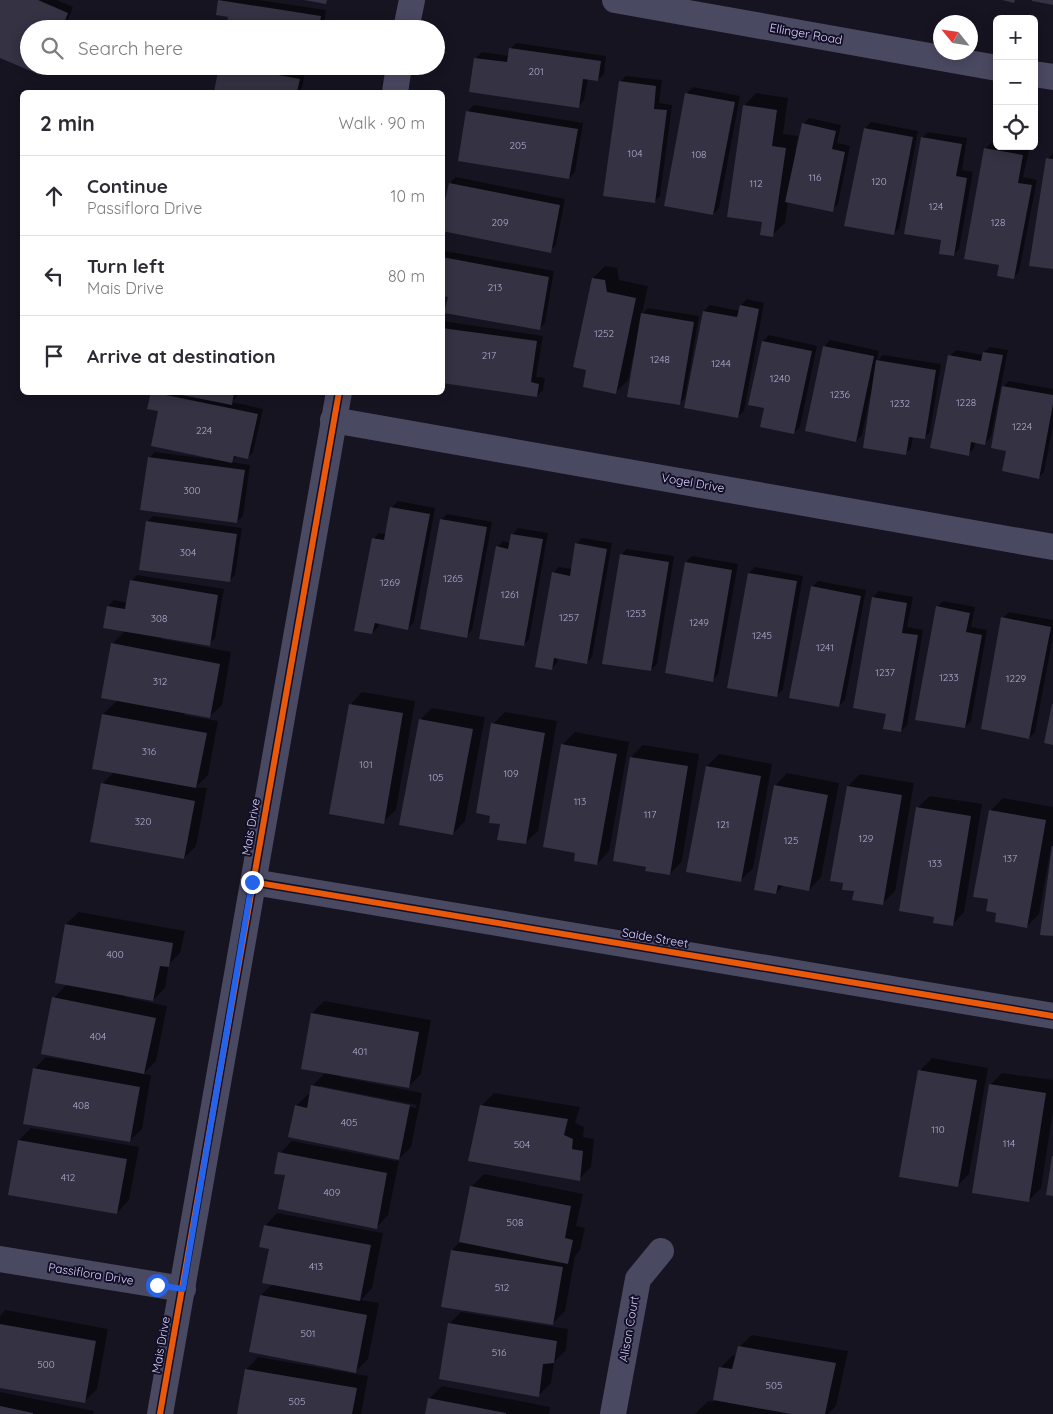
<!DOCTYPE html>
<meta charset="utf-8">
<style>
:root{--surface:#fff;--page:#f2f2f3;--text:#2b2b33;--muted:#7c7c81;--line:#e1e1e2}
body{margin:0;font-family:Quicksand,sans-serif;background:var(--page);color:var(--text)}
.controls{position:absolute;right:15px;top:15px;display:grid;overflow:hidden;border-radius:8px;box-shadow:0 2px 12px #0003}
.controls button{width:45px;height:45px;display:grid;place-items:center;padding:0;border:0;border-bottom:1px solid var(--line);background:var(--surface);color:var(--text);font:25px sans-serif}
.compass{position:absolute;left:933px;top:15px;width:45px;height:45px;border-radius:50%;background:var(--surface);box-shadow:0 2px 12px #0003;rotate:300deg}
.stop{position:absolute;width:15px;height:15px;margin:-11px;border:4px solid #2563eb;border-radius:50%;background:#fff}
.stop.end{background:#2563eb;border-color:#fff;box-shadow:0 1px 5px #0008}
.list{margin:0;padding:0;list-style:none}
h2{display:flex;justify-content:space-between;align-items:center;height:65px;margin:0;padding:0 20px;font-size:21px}
h2 small{font-size:16px;font-weight:400;color:var(--muted)}
.list li{display:grid;grid-template-columns:32px 1fr auto;gap:15px;align-items:center;box-sizing:border-box;height:80px;padding:0 20px;border-top:1px solid var(--line)}
.list b{display:block;font-size:19px;white-space:nowrap}
.list p{margin:0;font-size:16px;white-space:nowrap;color:var(--muted)}
.list em{font-size:16px;font-style:normal;color:var(--muted)}
.icon{flex:none;width:28px;height:28px;fill:none;stroke:currentColor;stroke-width:2;stroke-linecap:round;stroke-linejoin:round}
.map{position:relative;flex:none;width:1053px;height:1414px;overflow:hidden}
.search{position:absolute;background:var(--surface);box-shadow:0 2px 12px #0003;left:20px;top:20px;width:425px;height:55px;display:flex;align-items:center;gap:12px;box-sizing:border-box;padding:0 18px;border-radius:28px;color:var(--muted);font-size:19px}
.panel{position:absolute;background:var(--surface);box-shadow:0 2px 12px #0003;left:20px;top:90px;width:425px;height:305px;border-radius:8px}
.map>svg:first-child{display:block}
</style>
<div class="map">
<svg width="1053" height="1414" viewBox="0 0 1053 1414">
<rect width="100%" height="100%" fill="#161421"/>
<g fill="#0007" fill-rule="evenodd">
<polygon points="0,0 57,0 73,7 64,29 29,29 29,66 46,66 40,74 0,57"/>
<polygon points="220,0 259,0 326,10 323,29 227,29 229,16"/>
<polygon points="516,43 606,56 604,74 598,80 588,78 584,100 579,106 476,58 482,52 509,56 510,49"/>
<polygon points="220,66 266,66 305,73 301,92 216,92"/>
<polygon points="626,76 662,80 659,103 672,105 660,196 654,202 620,82"/>
<polygon points="693,87 740,96 719,208 713,214 687,93"/>
<polygon points="756,93 788,98 783,134 798,136 795,153 797,153 803,124 809,118 841,125 837,143 850,146 838,204 832,210 788,201 785,223 772,235 764,221 744,106"/>
<polygon points="474,105 583,123 575,172 569,178 460,160 468,111"/>
<polygon points="871,122 918,131 899,228 893,234 865,128"/>
<polygon points="928,132 967,138 962,170 973,172 959,249 953,255 943,239 922,138"/>
<polygon points="991,143 997,144 997,146 1010,146 1029,150 1023,177 1037,180 1019,272 1013,278 985,149"/>
<polygon points="1053,153 1053,268 1048,159"/>
<polygon points="456,177 565,199 556,245 550,251 450,183"/>
<polygon points="445,251 554,271 545,323 539,329 442,295 442,253"/>
<polygon points="605,266 617,268 619,280 648,286 642,314 648,308 699,316 685,398 679,404 635,358 633,357 628,380 616,392 588,369 593,278"/>
<polygon points="747,299 764,303 744,411 738,417 704,311 710,305 740,311 741,305"/>
<polygon points="442,321 543,336 536,377 545,378 543,390 537,396 442,367"/>
<polygon points="769,335 817,346 800,427 794,433 766,407 763,341"/>
<polygon points="830,340 879,351 877,361 883,355 941,364 930,432 924,438 913,436 911,448 905,454 872,395 870,395 862,435 856,441 806,430 825,346"/>
<polygon points="990,347 1008,350 991,437 985,443 975,442 974,448 968,454 950,356 956,350 983,355 984,352"/>
<polygon points="1009,381 1053,389 1053,426 1044,472 1038,478 1007,450 1003,387"/>
<polygon points="152,392 238,392 237,397 232,402 263,409 253,452 248,458 238,455 231,462 250,465 243,516 237,522 149,458 155,452 209,459 210,457 160,410"/>
<polygon points="398,501 435,508 414,622 408,628 379,623 378,627 372,633 373,539 379,533 386,534 392,507"/>
<polygon points="447,514 492,522 472,630 466,636 441,520"/>
<polygon points="153,516 242,528 235,575 229,581 147,522"/>
<polygon points="518,528 548,533 529,639 523,645 497,547 503,541 511,543 513,534"/>
<polygon points="582,538 612,543 592,657 586,663 558,658 557,663 551,669 553,573 559,567 572,569 576,544"/>
<polygon points="627,549 674,556 657,664 651,670 621,555"/>
<polygon points="692,556 738,564 718,674 712,680 667,672 686,562"/>
<polygon points="755,567 803,576 783,689 777,695 749,573"/>
<polygon points="137,575 224,589 215,638 209,644 162,636 162,639 231,652 222,705 209,717 185,712 184,715 218,721 208,775 196,787 207,788 196,846 184,858 102,784 114,772 93,768 103,714 118,700 112,644 126,630 108,606 114,600 128,603 131,581"/>
<polygon points="818,581 866,590 845,700 839,706 812,587"/>
<polygon points="879,591 913,597 907,627 923,630 907,725 901,731 888,713 873,597"/>
<polygon points="943,601 975,607 971,627 987,630 971,721 965,727 937,607"/>
<polygon points="1009,612 1053,620 1053,636 1035,732 1029,738 1003,618"/>
<polygon points="362,692 415,701 396,810 383,822 350,705"/>
<polygon points="432,708 485,717 465,821 453,834 420,720"/>
<polygon points="505,712 557,721 538,831 525,843 502,823 493,724"/>
<polygon points="575,732 629,742 609,851 597,864 577,852 544,846 563,744"/>
<polygon points="643,745 699,754 682,861 670,874 631,757"/>
<polygon points="719,754 772,764 753,868 741,880 707,766"/>
<polygon points="787,773 839,783 821,877 809,890 784,885 776,893 775,786"/>
<polygon points="860,774 914,783 895,891 883,903 855,890 848,786"/>
<polygon points="930,796 982,804 964,912 952,925 917,808"/>
<polygon points="1003,798 1053,807 1053,935 1053,847 1051,847 1039,914 1027,926 998,912 990,898 975,896 991,810"/>
<polygon points="79,912 185,931 180,953 169,964 165,988 153,1000 126,995 125,997 167,1006 156,1061 143,1074 151,1075 142,1129 129,1141 34,1069 46,1057 79,1062 80,1060 54,998 67,984 66,924"/>
<path d="M324,1001L431,1020L421,1074L409,1086L341,1075V1077L422,1093L411,1147L397,1161H399L388,1215L376,1228L286,1174L280,1153L292,1141L396,1161L397,1158L296,1106L308,1094H311L312,1086L326,1072L312,1013ZM320,1086L417,1105L416,1108L320,1088Z"/>
<polygon points="932,1058 988,1068 969,1174 957,1186 920,1071"/>
<polygon points="1002,1073 1053,1080 1053,1111 1041,1188 1029,1200 990,1085"/>
<polygon points="494,1093 580,1107 575,1123 584,1127 583,1137 594,1139 591,1167 579,1179 481,1106"/>
<polygon points="31,1128 139,1147 129,1200 117,1213 19,1140"/>
<polygon points="484,1174 583,1194 576,1226 585,1228 580,1250 575,1256 565,1311 553,1323 452,1250 460,1242 471,1187"/>
<polygon points="277,1213 383,1233 372,1288 361,1300 379,1303 368,1359 356,1371 261,1295 273,1284 270,1248 265,1226"/>
<polygon points="5,1310 108,1329 97,1389 84,1402 0,1386 0,1316"/>
<polygon points="461,1312 568,1329 566,1350 554,1362 551,1383 539,1395 449,1324"/>
<polygon points="752,1335 848,1351 836,1406 828,1414 695,1414 708,1401 714,1402 720,1368 733,1355 737,1356 739,1347"/>
<polygon points="258,1357 368,1376 361,1414 238,1414 246,1370"/>
<polygon points="442,1386 550,1407 549,1414 426,1414 429,1399"/>
<polygon points="0,1392 94,1411 93,1414 0,1414"/>
</g>
<g fill="#343243">
<polygon points="0,0 38,0 68,13 62,29 29,29 29,66 44,66 40,75 0,58"/>
<polygon points="218,0 321,16 319,29 226,29 228,17 216,15"/>
<polygon points="304,0 327,0 326,4"/>
<polygon points="1002,0 1015,0 1014,3"/>
<polygon points="1032,0 1053,0 1053,5 1032,1"/>
<polygon points="509,48 601,61 598,81 583,79 579,108 469,92 474,58 507,62"/>
<polygon points="219,66 230,66 300,79 297,92 214,92"/>
<polygon points="619,81 656,86 654,109 667,110 655,203 603,196"/>
<polygon points="685,93 735,102 713,215 664,206"/>
<polygon points="743,105 777,110 772,146 786,148 773,237 760,235 762,222 727,217"/>
<polygon points="466,111 578,129 569,179 458,161"/>
<polygon points="802,123 836,131 832,149 845,152 833,212 785,202"/>
<polygon points="864,128 913,137 894,235 844,226"/>
<polygon points="921,137 962,144 956,176 967,178 954,256 939,254 941,240 904,234"/>
<polygon points="984,148 1023,155 1018,183 1032,185 1014,279 997,276 999,265 964,259"/>
<polygon points="1046,158 1053,159 1053,269 1029,266"/>
<polygon points="449,183 560,205 551,253 442,231 442,213"/>
<polygon points="442,257 549,277 540,330 444,313 448,297 442,296"/>
<polygon points="592,278 605,280 607,292 636,298 616,394 583,387 586,370 573,367"/>
<polygon points="740,305 759,309 738,418 684,408 703,311 737,317"/>
<polygon points="641,313 694,322 680,405 627,397"/>
<polygon points="442,328 537,341 531,382 539,384 537,397 442,383"/>
<polygon points="762,341 812,351 794,434 760,427 764,408 748,405"/>
<polygon points="823,346 874,356 856,442 805,431"/>
<polygon points="983,352 1003,355 985,445 971,442 969,456 930,448 948,355 981,361"/>
<polygon points="876,360 936,370 925,439 909,437 906,455 863,448"/>
<polygon points="1002,386 1053,395 1053,404 1039,479 1002,471 1006,451 991,448"/>
<polygon points="151,392 258,414 248,459 234,456 232,463 151,446 158,411 147,409"/>
<polygon points="167,392 234,392 232,405"/>
<polygon points="148,457 245,470 237,523 140,510"/>
<polygon points="390,507 430,514 408,630 375,623 372,634 354,631 372,538 384,540"/>
<polygon points="440,519 487,527 467,638 420,629"/>
<polygon points="146,521 237,534 230,582 139,570"/>
<polygon points="511,534 543,539 524,646 479,639 496,546 508,549"/>
<polygon points="575,543 607,549 587,664 554,658 552,670 535,667 552,572 570,576"/>
<polygon points="620,554 669,562 651,671 602,664"/>
<polygon points="685,562 732,570 713,682 665,673"/>
<polygon points="748,573 797,581 777,697 727,688"/>
<polygon points="130,580 218,595 210,646 103,628 107,606 125,609"/>
<polygon points="811,586 861,596 839,707 789,698"/>
<polygon points="872,597 907,603 902,633 918,635 901,732 883,729 886,714 853,708"/>
<polygon points="936,606 970,613 966,632 982,635 965,728 915,720"/>
<polygon points="1001,617 1051,627 1029,739 981,729"/>
<polygon points="111,643 220,664 210,718 101,698"/>
<polygon points="349,704 403,713 384,824 329,814"/>
<polygon points="1052,704 1053,704 1053,745 1044,743"/>
<polygon points="102,714 207,733 196,788 92,769"/>
<polygon points="419,719 473,729 453,835 399,825"/>
<polygon points="491,723 545,733 526,844 497,840 500,824 489,823 490,816 476,813"/>
<polygon points="561,744 617,754 597,865 574,861 575,853 543,847"/>
<polygon points="630,757 688,766 670,875 645,871 646,867 613,861"/>
<polygon points="706,766 761,776 741,882 686,872"/>
<polygon points="101,783 195,801 184,859 90,842"/>
<polygon points="774,785 828,795 809,891 778,885 776,894 754,890"/>
<polygon points="847,786 902,795 883,905 852,900 854,891 842,890 843,883 830,881"/>
<polygon points="916,807 971,816 953,926 933,923 934,917 899,911"/>
<polygon points="989,810 1046,820 1027,928 995,922 996,913 986,911 988,899 973,897"/>
<polygon points="1052,846 1053,846 1053,936 1040,935"/>
<polygon points="65,924 173,943 169,967 160,966 153,1001 55,983"/>
<polygon points="52,997 156,1018 144,1074 41,1054"/>
<polygon points="311,1013 419,1032 409,1088 301,1069"/>
<polygon points="33,1068 140,1087 130,1142 23,1124"/>
<polygon points="918,1070 977,1080 958,1187 899,1177"/>
<polygon points="989,1084 1046,1093 1029,1202 972,1193"/>
<polygon points="311,1085 410,1105 399,1160 288,1137 295,1105 307,1108"/>
<polygon points="480,1105 568,1119 564,1135 573,1139 572,1149 583,1151 580,1181 468,1161"/>
<polygon points="18,1140 127,1159 117,1214 8,1195"/>
<polygon points="278,1152 387,1173 377,1229 278,1209 285,1175 274,1174"/>
<polygon points="1052,1156 1053,1156 1053,1196 1046,1195"/>
<polygon points="470,1186 571,1206 565,1238 573,1240 568,1264 459,1242"/>
<polygon points="264,1225 371,1245 360,1301 262,1283 269,1249 259,1247"/>
<polygon points="451,1250 563,1267 553,1325 441,1307"/>
<polygon points="260,1295 367,1315 356,1373 249,1352"/>
<polygon points="448,1323 557,1341 554,1363 543,1364 539,1397 439,1379"/>
<polygon points="0,1324 96,1341 85,1403 0,1388"/>
<polygon points="738,1346 836,1363 825,1414 791,1414 713,1400 719,1367 732,1369"/>
<polygon points="245,1369 357,1388 352,1414 237,1414"/>
<polygon points="428,1398 506,1413 506,1414 425,1414"/>
<polygon points="0,1406 33,1413 33,1414 0,1414"/>
</g>
<g fill="none" stroke-linecap="round" stroke-linejoin="round">
<g stroke="#4a4962" stroke-width="26">
<polyline points="615,0 997,68"/>
<polyline points="406,29 412,0"/>
<polyline points="1034,74 1053,77"/>
<polyline points="395,92 399,66"/>
<polyline points="333,420 1053,547"/>
<polyline points="253,882 1053,1016"/>
<polyline points="0,1259 183,1289"/>
<polyline points="160,1414 339,392"/>
<polyline points="613,1414 638,1279 661,1251"/>
</g>
<g stroke="#130f26" stroke-width="9">
<g id="cycleway">
<polyline points="253,882 1053,1016"/>
<polyline points="160,1414 339,392"/>
</g>
</g>
<use href="#cycleway" stroke="#e8590c" stroke-width="6"/>
</g>
<g fill="none" stroke-linecap="round" stroke-linejoin="round">
<polyline stroke="#2563eb" stroke-width="6" points="157,1285 183,1289 252,882"/>
</g>
<g text-anchor="middle" stroke-width="4" stroke-linejoin="round" paint-order="stroke">
<g font-size="10" fill="#b0acd0">
<text x="536" y="75">201</text>
<text x="518" y="149">205</text>
<text x="635" y="157">104</text>
<text x="699" y="158">108</text>
<text x="815" y="181">116</text>
<text x="879" y="185">120</text>
<text x="756" y="187">112</text>
<text x="936" y="210">124</text>
<text x="500" y="226">209</text>
<text x="998" y="226">128</text>
<text x="495" y="291">213</text>
<text x="604" y="337">1252</text>
<text x="489" y="359">217</text>
<text x="660" y="363">1248</text>
<text x="721" y="367">1244</text>
<text x="780" y="382">1240</text>
<text x="840" y="398">1236</text>
<text x="966" y="406">1228</text>
<text x="900" y="407">1232</text>
<text x="1022" y="430">1224</text>
<text x="204" y="434">224</text>
<text x="192" y="494">300</text>
<text x="188" y="556">304</text>
<text x="453" y="582">1265</text>
<text x="390" y="586">1269</text>
<text x="510" y="598">1261</text>
<text x="636" y="617">1253</text>
<text x="569" y="621">1257</text>
<text x="159" y="622">308</text>
<text x="699" y="626">1249</text>
<text x="762" y="639">1245</text>
<text x="825" y="651">1241</text>
<text x="885" y="676">1237</text>
<text x="949" y="681">1233</text>
<text x="1016" y="682">1229</text>
<text x="160" y="685">312</text>
<text x="149" y="755">316</text>
<text x="366" y="768">101</text>
<text x="511" y="777">109</text>
<text x="436" y="781">105</text>
<text x="580" y="805">113</text>
<text x="650" y="818">117</text>
<text x="143" y="825">320</text>
<text x="723" y="828">121</text>
<text x="866" y="842">129</text>
<text x="791" y="844">125</text>
<text x="1010" y="862">137</text>
<text x="935" y="867">133</text>
<text x="115" y="958">400</text>
<text x="98" y="1040">404</text>
<text x="360" y="1055">401</text>
<text x="81" y="1109">408</text>
<text x="349" y="1126">405</text>
<text x="938" y="1133">110</text>
<text x="1009" y="1147">114</text>
<text x="522" y="1148">504</text>
<text x="68" y="1181">412</text>
<text x="332" y="1196">409</text>
<text x="515" y="1226">508</text>
<text x="316" y="1270">413</text>
<text x="502" y="1291">512</text>
<text x="308" y="1337">501</text>
<text x="499" y="1356">516</text>
<text x="46" y="1368">500</text>
<text x="774" y="1389">505</text>
<text x="297" y="1405">505</text>
</g>
<g font-size="12" fill="#d9d4ff" stroke="#130f26">
<text transform="translate(806 34) rotate(10)" y="4">Ellinger Road</text>
<text transform="translate(693 483) rotate(10)" y="4">Vogel Drive</text>
<text transform="translate(251 827) rotate(-80)" y="4">Mais Drive</text>
<text transform="translate(655 938) rotate(10)" y="4">Saide Street</text>
<text transform="translate(91 1274) rotate(9)" y="4">Passiflora Drive</text>
<text transform="translate(629 1329) rotate(-80)" y="4">Alison Court</text>
<text transform="translate(161 1345) rotate(-80)" y="4">Mais Drive</text>
</g>
</g>
</svg>
<div class="controls">
<button>+</button>
<button>−</button>
<button><svg class="icon" aria-label="locate" viewBox="0 0 24 24"><circle cx="12" cy="12" r="6"/><path d="M12 2v4M12 18v4M2 12h4M18 12h4"/></svg></button>
</div>
<svg class="compass" viewBox="-18 -18 36 36"><path d="M0-13l5 13h-10z" fill="#e53935"/><path d="M0 13l5-13h-10z" fill="#7c7c81"/></svg>
<div class="stop" style="left:157px;top:1285px"></div>
<div class="stop end" style="left:252px;top:882px"></div>
<div class="search"><svg class="icon" aria-label="search" viewBox="0 0 24 24"><circle cx="10" cy="10" r="6"/><path d="M15 15l6 6"/></svg>Search here</div>
<section class="panel">
<h2>2 min<small>Walk · 90 m</small></h2>
<ul class="list">
<li><svg class="icon" aria-label="ahead" viewBox="0 0 24 24"><path d="M12 20V5M6 11l6-6 6 6"/></svg><div><b>Continue</b><p>Passiflora Drive</p></div><em>10 m</em></li>
<li><svg class="icon" aria-label="left" viewBox="0 0 24 24"><path d="M17 20v-9H6M10 6l-5 5 5 5"/></svg><div><b>Turn left</b><p>Mais Drive</p></div><em>80 m</em></li>
<li><svg class="icon" aria-label="arrive" viewBox="0 0 24 24"><path d="M6 21V4h12l-3 4 3 4H6"/></svg><div><b>Arrive at destination</b></div></li>
</ul>
</section>
</div>
